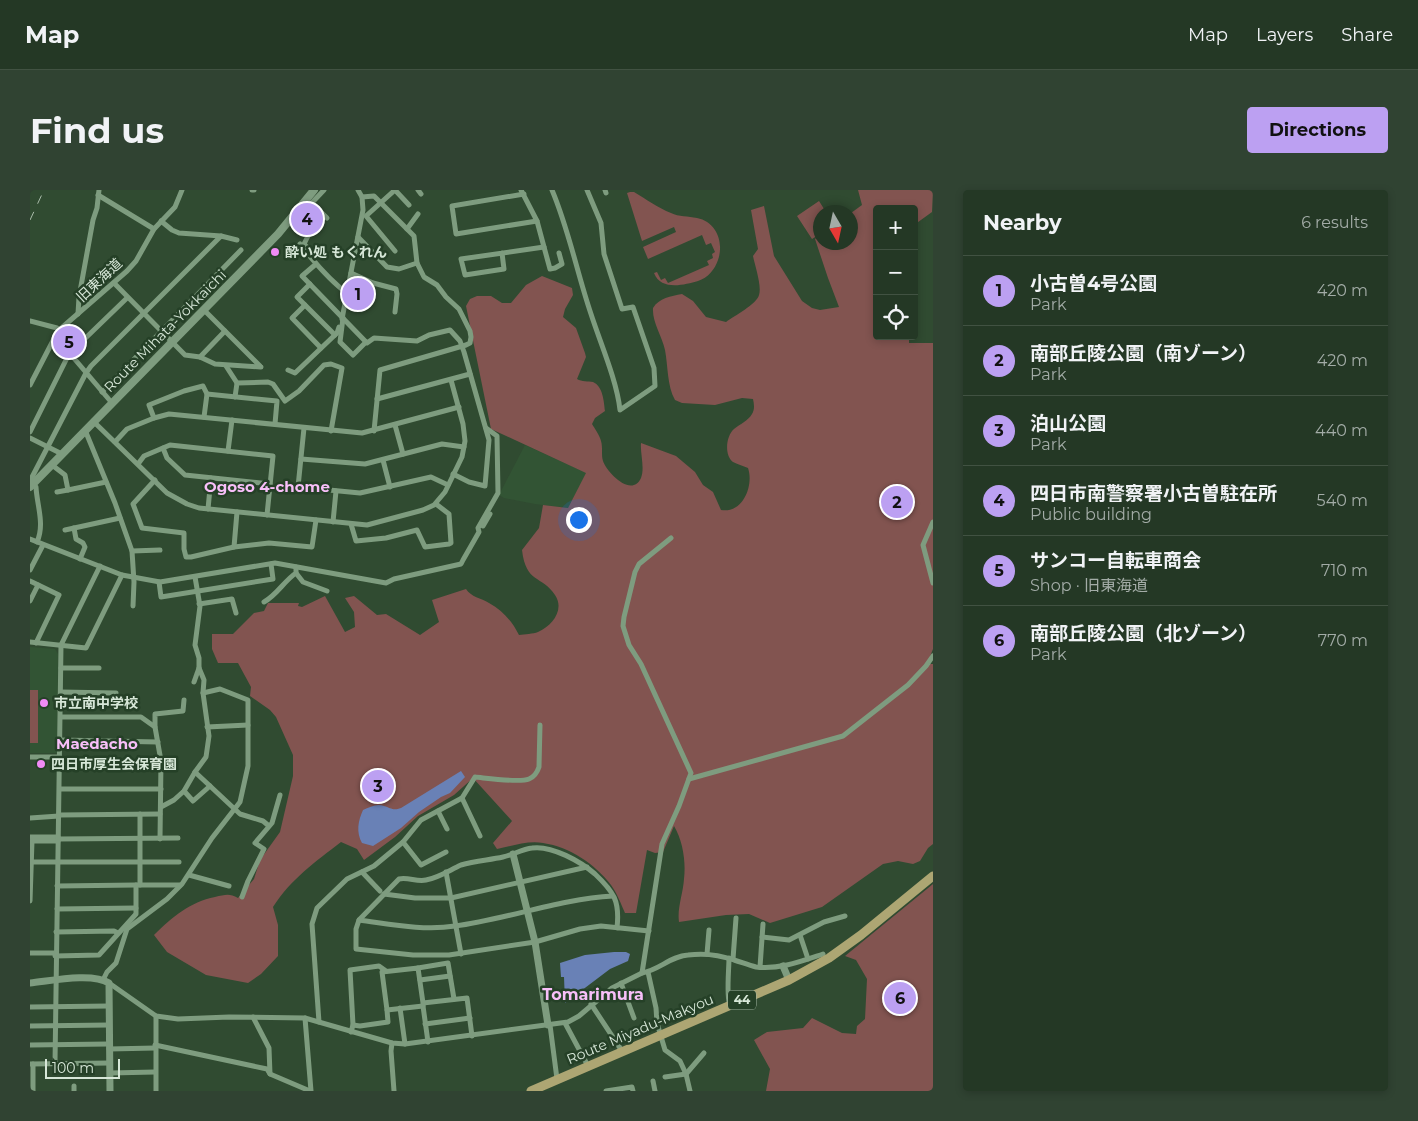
<!DOCTYPE html>
<meta charset="utf-8">
<style>
:root{--surface:#243825;--page:#304332;--text:#f1f3f6;--muted:#a3aca7;--line:#415242;--accent:#bca0f2}
body{margin:0;font-family:Montserrat,"Noto Sans JP",sans-serif;background:var(--page);color:var(--text)}
.controls{position:absolute;right:15px;top:15px;display:grid;overflow:hidden;border-radius:5px;box-shadow:0 2px 8px #0003}
.controls button{width:45px;height:45px;display:grid;place-items:center;padding:0;border:0;border-bottom:1px solid var(--line);background:var(--surface);color:var(--text);font:25px sans-serif}
.compass{position:absolute;left:783px;top:15px;width:45px;height:45px;border-radius:50%;background:var(--surface);box-shadow:0 2px 8px #0003;rotate:171deg}
.scale{position:absolute;left:15px;bottom:12px;width:75px;box-sizing:border-box;padding-left:5px;border:2px solid #d7e7d8;border-top:0;font-size:14px;line-height:18px;white-space:nowrap;color:#d7e7d8;-webkit-text-stroke:4px #254027;paint-order:stroke}
.you{position:absolute;left:548px;top:329px;width:18px;height:18px;margin:-12px;border:4px solid #fff;border-radius:50%;background:#1a73e8;box-shadow:0 0 0 8px #1a73e833}
.badge{display:grid;place-items:center;width:32px;height:32px;border-radius:50%;background:var(--accent);color:#111;font-size:16px;font-weight:700}
.pin{position:absolute;translate:-50% -50%;border:2px solid #fff;box-shadow:0 1px 5px #0006}
.list{margin:0;padding:0;list-style:none}
h2{display:flex;justify-content:space-between;align-items:center;height:65px;margin:0;padding:0 20px;font-size:21px}
h2 small{font-size:16px;font-weight:400;color:var(--muted)}
.list li{display:grid;grid-template-columns:32px 1fr auto;gap:15px;align-items:center;box-sizing:border-box;height:70px;padding:0 20px;border-top:1px solid var(--line)}
.list b{display:block;font-size:19px;white-space:nowrap}
.list p{margin:0;font-size:16px;white-space:nowrap;color:var(--muted)}
.list em{font-size:16px;font-style:normal;color:var(--muted)}
.icon{flex:none;width:28px;height:28px;fill:none;stroke:currentColor;stroke-width:2;stroke-linecap:round;stroke-linejoin:round}
.map{position:relative;flex:none;width:903px;height:901px;overflow:hidden;border-radius:5px}
header{display:flex;align-items:center;gap:30px;box-sizing:border-box;height:70px;padding:0 25px;background:var(--surface);border-bottom:1px solid var(--line)}
header strong{font-size:24px}
nav{display:flex;gap:28px;margin-inline-start:auto;font-size:18px}
.intro{display:flex;align-items:center;justify-content:space-between;box-sizing:border-box;height:120px;padding:0 30px}
h1{margin:0;font-size:35px}
.button{padding:12px 22px;border-radius:5px;background:var(--accent);color:#111;font-size:18px;font-weight:700}
main{display:flex;gap:30px;padding:0 30px}
aside{flex:1;background:var(--surface);border-radius:5px;box-shadow:0 2px 8px #0003}
.map>svg:first-child{display:block}
</style>
<header>
<strong>Map</strong>
<nav><a>Map</a><a>Layers</a><a>Share</a></nav>
</header>
<div class="intro"><h1>Find us</h1><a class="button">Directions</a></div>
<main>
<div class="map">
<svg width="903" height="901" viewBox="0 0 903 901">
<rect width="100%" height="100%" fill="#304b31"/>
<g fill="#325434">
<polygon points="495,255 557,283 538,318 505,314 474,308 469,305"/>
<polygon points="0,457 25,459 28,464 27,563 0,563"/>
</g>
<g fill="#825450">
<path d="M828,0H903L902,22L884,35V19H847V146H879V153H903V459L897,474H903V654L898,658L890,671L883,674L868,671L853,674L792,717L740,733L719,724L696,725L649,732C647,718 653,704 654,689C656,672 653,651 644,636L633,662L625,663L617,660L606,723H595C591,714 587,703 581,695C565,674 540,657 513,653C499,650 482,656 467,659L463,653L482,631L443,588L424,605L388,626L365,647L334,670L327,659L311,652C285,672 261,689 243,717L248,735V766L231,784L218,793L176,785L137,762L124,745C142,727 160,712 185,707C195,705 199,703 208,708L224,689L230,670L250,642L263,586V565L246,527L240,520L220,506L221,497L208,473H188L182,459V444H203L224,423L234,421L238,413H269L268,416L272,417L295,406L315,442L325,437L324,422L315,408L324,406L347,425L356,424L390,445L409,432L402,410L436,399C441,407 451,408 459,413C473,421 482,431 489,445C495,444 503,444 508,442C522,436 535,420 525,405C512,385 496,394 492,360L509,338L513,315L538,318L556,283L461,239L436,116L440,109L447,106H461L472,113H481L496,95L512,86L542,98L543,105L535,119L533,127L546,138L555,163L556,167L547,189C552,192 558,191 563,192C573,196 574,212 575,221L565,228L562,234C565,239 570,246 571,251C573,258 571,265 573,271C577,283 602,308 611,288C615,278 610,263 611,253L646,266L665,282L673,295L683,302L691,320C713,324 724,295 718,278C713,276 707,274 703,272C694,265 696,246 704,239C710,234 718,231 722,224C725,219 724,214 723,209L712,208L685,215L652,213L645,210C637,196 638,175 635,160C632,146 622,132 623,118C629,108 641,106 652,104L663,111L676,127L696,132C704,126 727,114 729,105C732,96 725,76 723,66L728,59L721,20L734,16L744,66L772,111L782,118L790,120L809,117L798,88L785,49L790,45L791,52H821V23L832,15Z"/>
<path d="M600,2H604C616,9 628,18 641,23C649,27 658,26 667,28C687,32 694,53 688,70C685,79 678,88 668,91C654,95 631,101 624,83L627,82L631,90L635,88L638,93L679,75L677,71L683,68L682,64L685,62L681,53L676,55L672,45L618,69L613,57L646,42L644,37L612,51L597,3Z"/>
<polygon points="789,11 796,22 791,22 790,44 782,49 767,26"/>
<polygon points="323,85 343,95 332,113 316,115"/>
<rect x="0" y="500" width="8" height="53"/>
<polygon points="903,694 903,901 736,901 740,879 724,850 737,842 773,838 782,828 812,843 826,844 827,836 835,829 837,789 826,770 815,766"/>
</g>
<g fill="#6981b6">
<path d="M431,581L435,587L420,603L411,607L389,622L371,638L343,656L332,653C326,642 328,631 333,620C340,617 347,613 354,616C361,618 363,621 371,618Z"/>
<polygon points="584,762 596,762 600,764 598,771 580,779 535,813 534,787 531,787 530,773 555,765"/>
</g>
<g fill="none" stroke-linecap="round" stroke-linejoin="round">
<g stroke="#7e9c7f" stroke-width="5">
<polyline points="222,0 224,0"/>
<polyline points="388,0 391,4"/>
<path d="M522,0C539,40 547,83 561,124C570,152 587,191 590,220L625,196L624,178L603,117L592,119L574,64L571,33L557,0"/>
<polyline points="575,0 576,3"/>
<polyline points="494,4 422,16 426,44 507,31"/>
<polyline points="68,5 124,39"/>
<polyline points="332,7 344,6 384,46 387,73 394,87 407,95 416,107 429,119 440,141 441,147 440,153 436,155 350,180 344,241"/>
<polyline points="282,13 297,28"/>
<polyline points="267,23 276,19 294,0"/>
<polyline points="263,27 278,46 274,54 282,63"/>
<polyline points="131,31 142,40 149,43 191,46"/>
<polyline points="377,39 388,24"/>
<polyline points="328,47 357,77 369,79 387,73"/>
<path d="M270,54C284,72 299,90 318,104"/>
<polyline points="514,57 520,79 525,78 532,74 529,63"/>
<polyline points="365,61 336,26 365,0 379,15"/>
<polyline points="472,63 474,79 435,85 431,69 514,57 507,31 491,0"/>
<polyline points="286,74 272,86 336,152"/>
<polyline points="321,83 343,93 366,99 367,104 365,122"/>
<polyline points="84,93 155,165 170,167 185,174 231,177"/>
<polyline points="280,94 267,107 305,145"/>
<polyline points="275,115 262,128 291,158"/>
<polyline points="174,120 230,176"/>
<polyline points="48,124 49,107 63,30 67,18 69,0"/>
<polyline points="313,128 310,152 323,165 336,152 337,153 344,148 387,151 399,145 420,140 430,151 434,162 459,250 455,296 439,292 423,284"/>
<polyline points="312,129 333,20 332,7 328,0"/>
<polyline points="0,131 27,138 28,141"/>
<polyline points="25,146 82,213"/>
<polyline points="170,167 195,141"/>
<polyline points="196,176 207,193"/>
<polyline points="258,180 265,183 307,143 309,137"/>
<polyline points="0,195 28,141 97,81 106,71 124,39 145,17 152,0"/>
<polyline points="72,202 211,60"/>
<polyline points="177,204 247,211 245,234"/>
<polyline points="205,207 207,193 238,192 243,194 255,211 269,201 294,175 301,174 312,178 301,241"/>
<polyline points="347,209 440,184"/>
<polyline points="124,228 119,215 154,201 173,196 177,204 174,227"/>
<polyline points="63,231 137,303 157,314 169,318 337,335 393,320 404,315 415,302 432,267 435,251 433,234 421,190"/>
<polyline points="365,235 373,264"/>
<polyline points="274,238 268,297 330,303 401,287 418,295"/>
<polyline points="55,240 85,313 102,361 104,392 103,416"/>
<polyline points="0,242 39,164 97,108"/>
<polyline points="0,248 32,264"/>
<polyline points="85,252 97,239 124,228 139,224 332,243 429,217"/>
<polyline points="133,258 137,268 155,285 240,294"/>
<polyline points="198,261 202,230"/>
<polyline points="271,269 335,274 412,254 434,257"/>
<polyline points="353,270 360,297"/>
<polyline points="108,274 114,266 140,255 243,266 237,325"/>
<polyline points="22,275 35,285 38,300 76,292"/>
<polyline points="125,290 103,314 112,338 154,343 154,359 156,367 161,367 204,357 239,353 282,357 286,330"/>
<polyline points="0,291 56,183 61,176 191,46 207,50"/>
<path d="M2,295L6,297C7,316 15,334 7,352"/>
<polyline points="27,302 38,300"/>
<polyline points="178,319 181,288"/>
<polyline points="303,332 306,301"/>
<polyline points="903,332 893,355 903,393"/>
<polyline points="321,334 326,351 356,348 387,340 395,357 419,354 421,353 419,324 406,314"/>
<polyline points="453,336 460,324"/>
<polyline points="44,338 46,349 53,353 55,357 50,369"/>
<polyline points="35,340 90,328"/>
<polyline points="0,349 92,385 130,392 245,373 356,393 364,389 431,374 433,370 449,342 448,338 468,303 467,246 456,238"/>
<polyline points="204,357 207,322"/>
<polyline points="102,361 130,360"/>
<polyline points="0,380 13,355"/>
<polyline points="266,383 273,392 297,401"/>
<polyline points="0,391 29,405 6,453"/>
<polyline points="129,392 131,407 243,389 241,374"/>
<polyline points="0,411 8,395"/>
<path d="M234,412C247,405 254,391 266,383V377"/>
<polyline points="169,414 202,409 206,423"/>
<polyline points="0,452 56,458 92,385"/>
<polyline points="31,478 69,478"/>
<polyline points="164,492 169,478"/>
<polyline points="31,502 86,503"/>
<polyline points="31,527 111,527 125,537 131,571 130,649"/>
<polyline points="125,537 125,524 153,521 154,510"/>
<polyline points="177,537 218,535"/>
<polyline points="30,550 128,552"/>
<polyline points="0,567 30,567"/>
<polyline points="30,576 131,576"/>
<polyline points="165,582 210,624 233,631 239,636"/>
<polyline points="659,589 813,546 878,495 896,476 903,466"/>
<polyline points="30,599 131,599"/>
<polyline points="154,601 163,611 180,596"/>
<polyline points="432,608 450,646"/>
<polyline points="131,617 144,610 154,601 165,582 176,567 179,546 173,503 174,490 169,478 169,468 165,455 170,416 165,387"/>
<polyline points="408,621 417,639"/>
<polyline points="29,625 130,624"/>
<polyline points="0,628 29,626"/>
<polyline points="0,647 28,647"/>
<polyline points="28,649 148,648"/>
<polyline points="373,652 391,675 416,662"/>
<polyline points="1,672 149,672"/>
<polyline points="332,682 350,701"/>
<polyline points="416,682 431,764"/>
<polyline points="159,685 199,696"/>
<polyline points="110,695 150,695"/>
<polyline points="27,696 106,695"/>
<polyline points="354,704 385,708 421,708 557,677"/>
<polyline points="212,707 218,691 234,659 225,653 242,633 250,605"/>
<polyline points="0,711 2,651 28,651"/>
<polyline points="27,719 106,718"/>
<path d="M329,730C360,734 393,741 425,736C478,729 529,709 583,706"/>
<path d="M587,738C590,711 584,702 565,684C551,672 522,655 502,658C492,659 483,665 473,667C459,670 445,671 431,675C420,680 408,688 396,690C387,692 378,687 369,689L329,730L326,739V759L383,765H419L505,752L550,739L571,736L619,741"/>
<polyline points="26,742 84,741 88,743"/>
<polyline points="770,745 778,769"/>
<polyline points="732,747 759,750 794,732 815,726"/>
<polyline points="0,763 25,763"/>
<polyline points="677,764 679,740"/>
<polyline points="25,766 69,765 106,724 106,695 110,695 110,624"/>
<path d="M699,768C699,779 696,808 700,815"/>
<polyline points="703,769 706,728"/>
<polyline points="730,777 733,734"/>
<polyline points="388,778 418,773 424,809"/>
<polyline points="618,782 626,818 627,833 635,860 650,871 656,884 660,901"/>
<polyline points="612,783 632,654 649,616 661,583 611,474 599,455 593,436 594,427 605,382 609,374 641,348"/>
<polyline points="73,790 77,782 86,773 97,739 137,709 152,694 182,648 210,612 218,576 218,510 190,499 173,503"/>
<polyline points="390,790 420,786"/>
<path d="M79,793L126,826L148,829L199,827L275,828L362,853L375,854L538,832L549,826L582,798L612,783C629,780 641,766 658,765C673,763 690,765 704,770C711,772 718,775 726,777C749,780 772,771 793,764"/>
<polyline points="591,793 604,828"/>
<polyline points="393,813 393,816 357,820 352,782 388,778 393,813 437,808 442,846"/>
<polyline points="561,814 592,861"/>
<polyline points="393,816 398,852"/>
<polyline points="0,817 79,816"/>
<polyline points="370,818 375,854"/>
<polyline points="126,826 126,901"/>
<polyline points="223,827 239,858 240,884"/>
<polyline points="275,828 281,901"/>
<path d="M289,832L282,734L287,718L317,689L344,676L373,652L391,630L432,608L445,587C456,588 489,593 499,589C504,587 507,583 509,577L510,535"/>
<polyline points="535,833 558,876"/>
<polyline points="395,834 440,828"/>
<polyline points="323,835 330,836 358,832 357,820"/>
<polyline points="520,835 527,889"/>
<polyline points="0,836 79,835"/>
<polyline points="321,842 323,835 320,780 349,776 356,781"/>
<polyline points="362,853 361,861 364,901"/>
<polyline points="0,855 79,854"/>
<polyline points="125,855 237,879 240,884 280,901"/>
<polyline points="79,859 125,858"/>
<polyline points="25,873 31,455 70,376"/>
<polyline points="0,874 80,873"/>
<polyline points="3,874 3,901"/>
<polyline points="80,883 125,882"/>
<polyline points="635,887 656,884 674,863"/>
<polyline points="623,891 625,901"/>
<polyline points="44,901 44,896"/>
<polyline points="576,901 602,897 603,901"/>
</g>
<g stroke="#7e9c7f" stroke-width="7">
<polyline points="483,664 505,752 518,835"/>
<polyline points="753,776 759,790"/>
<path d="M0,793C20,791 62,782 79,793L80,901"/>
</g>
<polyline stroke="#7e9c7f" stroke-width="8" points="0,297 248,44 284,0"/>
<polyline stroke="#ada673" stroke-width="9" points="501,901 759,790 799,768 831,745 903,686"/>
<polyline stroke="#a9bcaa" stroke-width="1" stroke-dasharray="9 9" stroke-linecap="butt" points="0,30 14,0"/>
</g>
<g fill="#f08bf5" stroke="#254027" stroke-width="2">
<circle cx="245" cy="62" r="5"/>
<circle cx="14" cy="513" r="5"/>
<circle cx="11" cy="574" r="5"/>
</g>
<g text-anchor="middle" stroke-width="5" stroke-linejoin="round" paint-order="stroke">
<rect fill="#254027" stroke="#a2b5a3" stroke-width="1" x="698" y="800.5" width="28" height="19" rx="4"/>
<g font-size="12" font-weight="bold" fill="#d7e7d8">
<text x="712" y="814">44</text>
</g>
<g font-size="14" font-weight="bold" fill="#d7e7d8" stroke="#254027" text-anchor="start">
<text x="255" y="67">酔い処 もくれん</text>
<text x="24" y="518">市立南中学校</text>
<text x="21" y="579">四日市厚生会保育園</text>
</g>
<g font-size="14" fill="#d7e7d8" stroke="#254027">
<text transform="translate(69 90) rotate(-43)" y="5">旧東海道</text>
<text transform="translate(135 141) rotate(-45)" y="5">Route Mihata-Yokkaichi</text>
<text transform="translate(610 839) rotate(-23)" y="5">Route Miyadu-Makyou</text>
</g>
<g font-size="15" font-weight="bold" fill="#f8bff9" stroke="#254027">
<text x="237" y="302">Ogoso 4-chome</text>
<text x="67" y="559">Maedacho</text>
</g>
<g font-size="16" font-weight="bold" fill="#f8bff9" stroke="#254027">
<text x="563" y="810">Tomarimura</text>
</g>
</g>
</svg>
<div class="controls">
<button>+</button>
<button>−</button>
<button><svg class="icon" aria-label="locate" viewBox="0 0 24 24"><circle cx="12" cy="12" r="6"/><path d="M12 2v4M12 18v4M2 12h4M18 12h4"/></svg></button>
</div>
<svg class="compass" viewBox="-18 -18 36 36"><path d="M0-13l5 13h-10z" fill="#e53935"/><path d="M0 13l5-13h-10z" fill="#a3aca7"/></svg>
<div class="scale">100 m</div>
<div class="you"></div>
<div class="pin badge" style="left:328px;top:104px">1</div>
<div class="pin badge" style="left:867px;top:312px">2</div>
<div class="pin badge" style="left:348px;top:596px">3</div>
<div class="pin badge" style="left:277px;top:29px">4</div>
<div class="pin badge" style="left:39px;top:152px">5</div>
<div class="pin badge" style="left:870px;top:808px">6</div>
</div>
<aside>
<h2>Nearby<small>6 results</small></h2>
<ul class="list">
<li><span class="badge">1</span><div><b>小古曽4号公園</b><p>Park</p></div><em>420 m</em></li>
<li><span class="badge">2</span><div><b>南部丘陵公園（南ゾーン）</b><p>Park</p></div><em>420 m</em></li>
<li><span class="badge">3</span><div><b>泊山公園</b><p>Park</p></div><em>440 m</em></li>
<li><span class="badge">4</span><div><b>四日市南警察署小古曽駐在所</b><p>Public building</p></div><em>540 m</em></li>
<li><span class="badge">5</span><div><b>サンコー自転車商会</b><p>Shop · 旧東海道</p></div><em>710 m</em></li>
<li><span class="badge">6</span><div><b>南部丘陵公園（北ゾーン）</b><p>Park</p></div><em>770 m</em></li>
</ul>
</aside>
</main>
